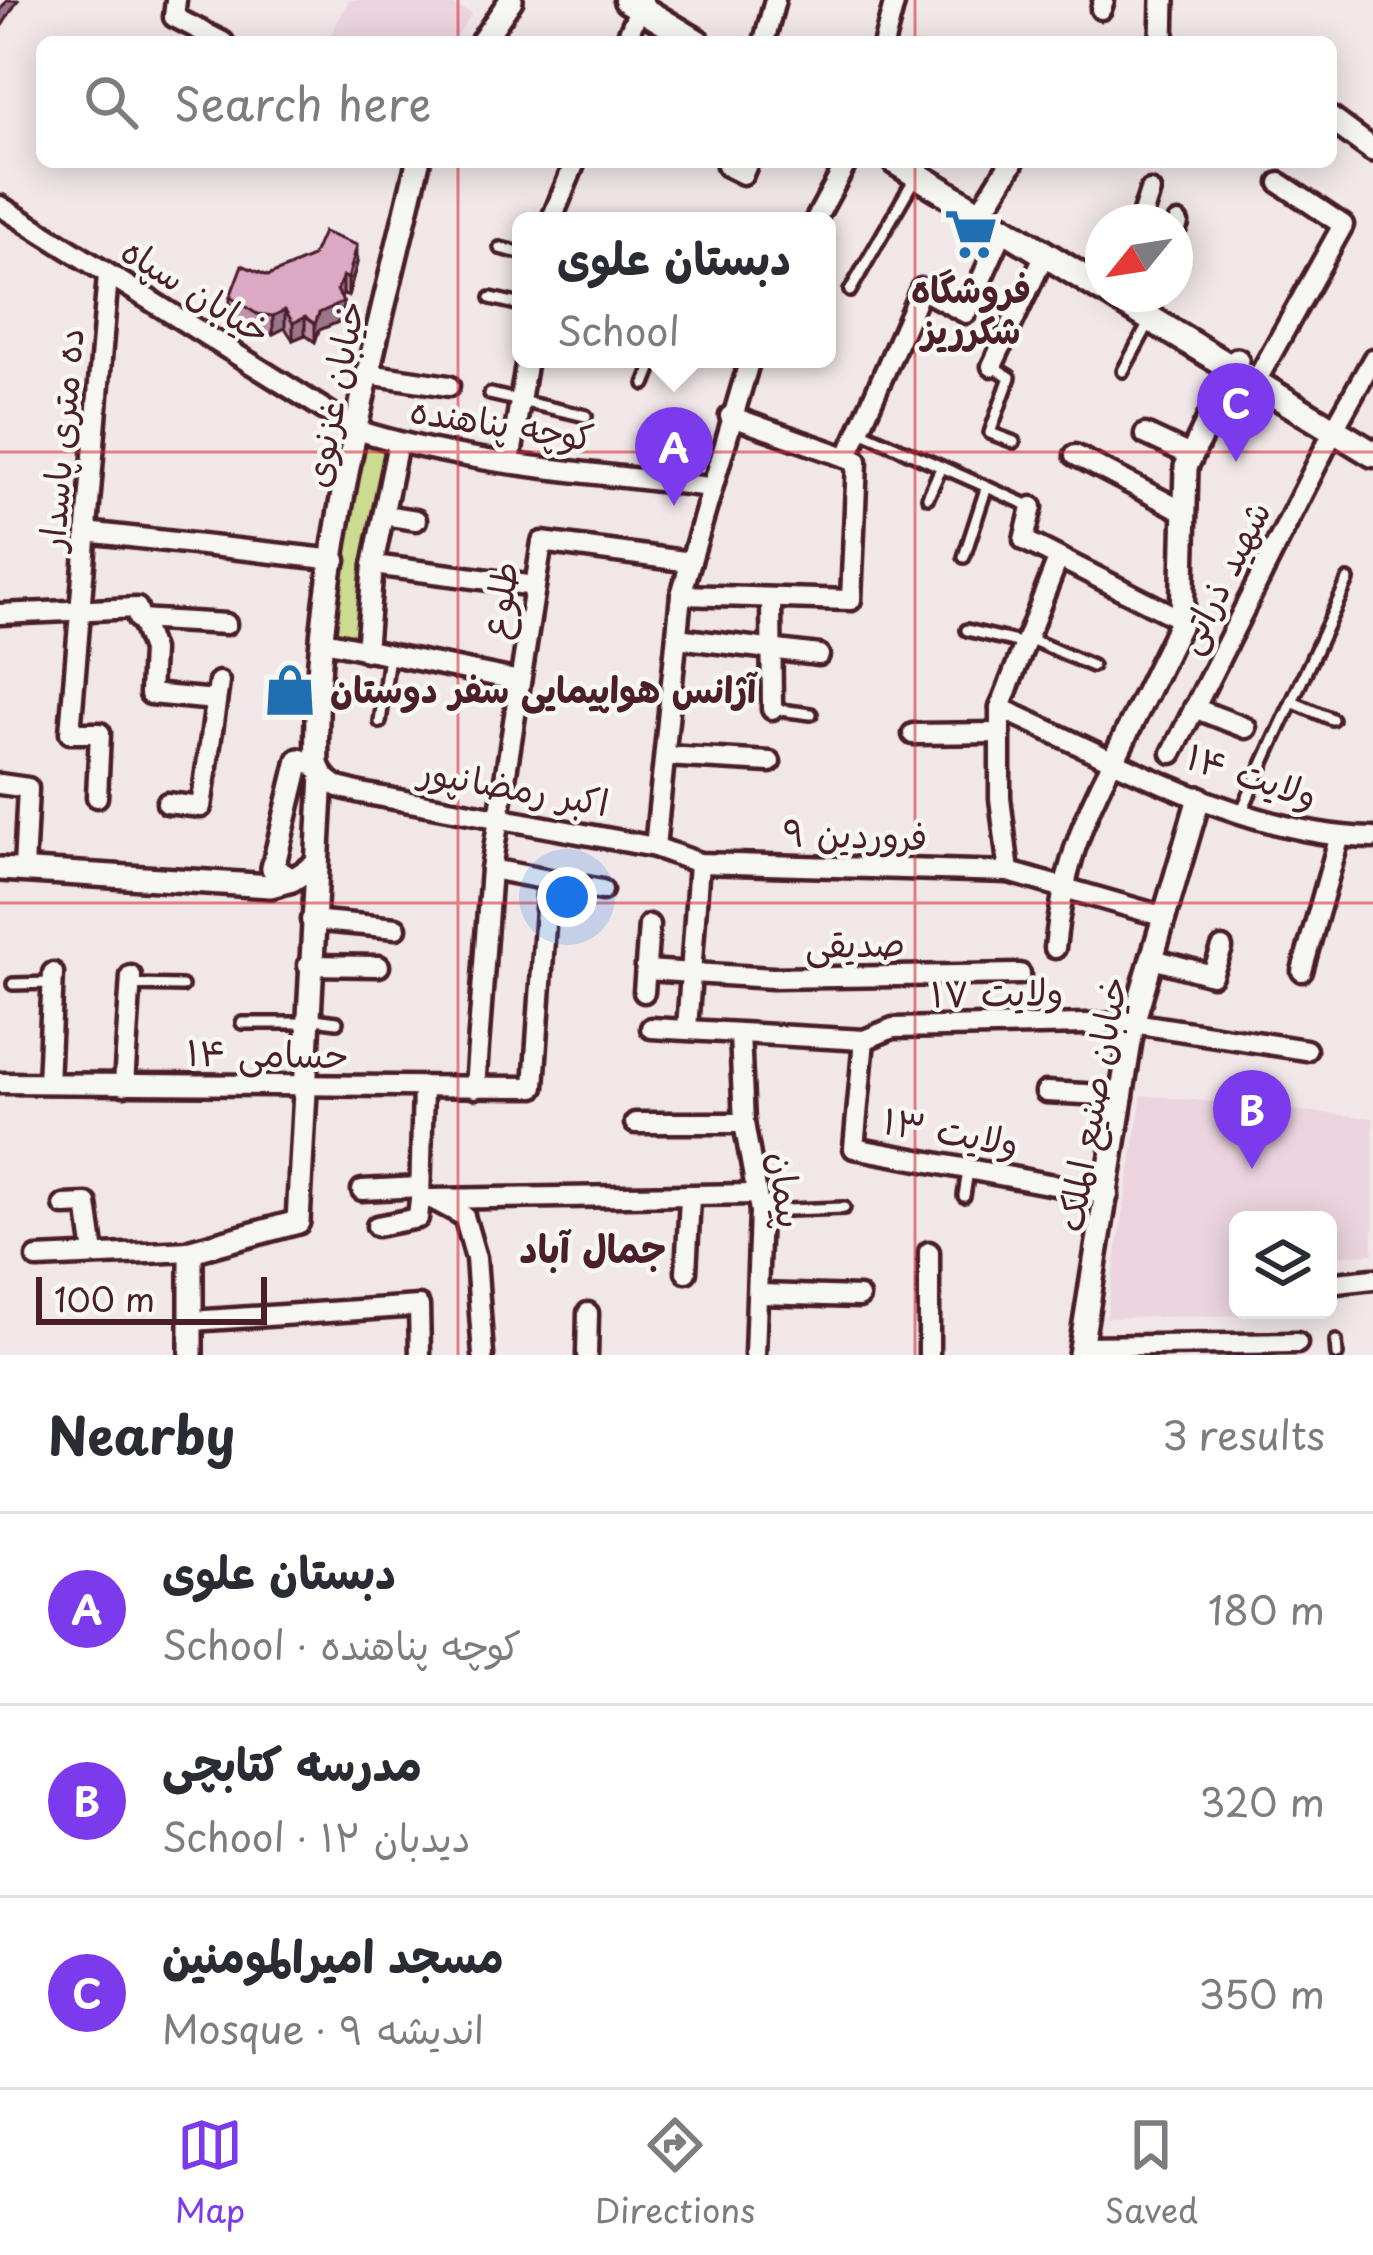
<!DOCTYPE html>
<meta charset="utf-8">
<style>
:root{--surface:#fff;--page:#f7f7f7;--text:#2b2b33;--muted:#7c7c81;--line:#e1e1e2;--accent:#7c3aed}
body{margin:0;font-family:"Playpen Sans","Playpen Sans Arabic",sans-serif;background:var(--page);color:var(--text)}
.controls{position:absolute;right:36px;bottom:36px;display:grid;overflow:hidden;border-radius:18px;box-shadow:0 6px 30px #0003}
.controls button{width:108px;height:108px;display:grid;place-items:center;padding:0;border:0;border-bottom:3px solid var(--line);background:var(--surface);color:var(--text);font:60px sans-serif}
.compass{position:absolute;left:1085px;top:204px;width:108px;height:108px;border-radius:50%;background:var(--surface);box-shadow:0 6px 30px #0003;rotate:240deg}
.scale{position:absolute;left:36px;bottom:30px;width:231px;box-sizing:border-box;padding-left:12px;border:6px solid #4a1f2b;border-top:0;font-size:33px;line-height:42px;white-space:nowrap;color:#4a1f2b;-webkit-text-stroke:9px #f6f6f2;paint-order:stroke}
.you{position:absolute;left:567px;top:897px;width:42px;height:42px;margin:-30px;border:9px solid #fff;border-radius:50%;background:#1a73e8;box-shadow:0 0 0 18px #1a73e833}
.badge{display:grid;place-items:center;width:78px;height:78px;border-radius:50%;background:var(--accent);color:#fff;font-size:39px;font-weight:700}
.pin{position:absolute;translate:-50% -99px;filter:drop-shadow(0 3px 6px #0008)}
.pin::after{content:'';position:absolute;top:63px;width:42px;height:36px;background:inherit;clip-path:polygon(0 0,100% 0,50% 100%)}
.popup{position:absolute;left:512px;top:212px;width:324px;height:156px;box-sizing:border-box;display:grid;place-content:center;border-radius:18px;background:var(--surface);filter:drop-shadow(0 3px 9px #0005);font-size:39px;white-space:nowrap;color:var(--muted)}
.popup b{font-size:45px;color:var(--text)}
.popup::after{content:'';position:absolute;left:50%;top:100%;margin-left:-24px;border:24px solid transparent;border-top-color:var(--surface)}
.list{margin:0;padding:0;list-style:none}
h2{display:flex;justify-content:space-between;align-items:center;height:156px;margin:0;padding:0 48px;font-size:51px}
h2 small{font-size:39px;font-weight:400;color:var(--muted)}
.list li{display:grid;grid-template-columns:78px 1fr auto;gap:36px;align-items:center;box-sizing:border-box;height:192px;padding:0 48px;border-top:3px solid var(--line)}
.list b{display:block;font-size:45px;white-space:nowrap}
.list p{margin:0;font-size:39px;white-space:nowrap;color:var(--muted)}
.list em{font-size:39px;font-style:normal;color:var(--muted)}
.icon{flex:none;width:66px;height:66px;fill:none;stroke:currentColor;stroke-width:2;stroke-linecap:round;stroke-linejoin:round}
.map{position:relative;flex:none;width:1373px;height:1355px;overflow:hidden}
.search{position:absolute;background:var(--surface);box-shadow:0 6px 30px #0003;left:36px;right:36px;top:36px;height:132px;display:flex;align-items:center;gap:30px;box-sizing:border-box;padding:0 42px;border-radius:18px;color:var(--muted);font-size:45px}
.sheet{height:732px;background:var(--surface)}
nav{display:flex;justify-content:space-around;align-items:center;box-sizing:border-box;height:168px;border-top:3px solid var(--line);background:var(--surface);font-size:33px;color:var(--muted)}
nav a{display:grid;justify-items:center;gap:6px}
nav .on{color:var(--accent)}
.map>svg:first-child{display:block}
</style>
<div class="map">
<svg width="1373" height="1355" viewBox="0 0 1373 1355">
<rect width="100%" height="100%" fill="#f1e7e9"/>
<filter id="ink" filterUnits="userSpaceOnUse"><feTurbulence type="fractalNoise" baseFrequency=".00833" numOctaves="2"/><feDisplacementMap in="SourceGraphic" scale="24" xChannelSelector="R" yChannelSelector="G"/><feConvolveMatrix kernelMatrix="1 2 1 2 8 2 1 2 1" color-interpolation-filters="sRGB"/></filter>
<g filter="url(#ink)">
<g fill="#ebd4de">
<polygon points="349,0 437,0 472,13 453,42 327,42"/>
<polygon points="1142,1095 1373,1118 1373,1254 1328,1256 1328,1220 1238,1220 1238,1310 1248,1310 1248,1315 1106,1318"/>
</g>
<polygon fill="#cbdb8f" stroke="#8a7d5d" stroke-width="3" points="364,445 390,453 361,642 328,634"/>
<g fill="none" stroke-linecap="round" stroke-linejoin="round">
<g stroke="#4a1f2b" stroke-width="18">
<g id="service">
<polyline points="500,248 521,253"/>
<polyline points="850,291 916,176"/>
<polyline points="491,298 521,305"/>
<polyline points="992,366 1010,377 990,433 1014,442"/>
<polyline points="1123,371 1149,323"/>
<polyline points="645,384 655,359"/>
<polyline points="490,394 586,416"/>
<polyline points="856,429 1032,507"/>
<polyline points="928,497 941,468"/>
<polyline points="964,557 986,489"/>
<polyline points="967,630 1025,644"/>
<polyline points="1028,638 1092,666"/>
<polyline points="1292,702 1332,719"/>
<polyline points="772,709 811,714"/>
<polyline points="380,722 389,656"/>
<polyline points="1242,810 1348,580"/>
<polyline points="13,984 52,983"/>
<polyline points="131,985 182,986"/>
<polyline points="307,1018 337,1022"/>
<polyline points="242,1023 305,1023"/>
<polyline points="964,1196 968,1171"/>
<polyline points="760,1211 844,1208"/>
<polyline points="1336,1341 1337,1355"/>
</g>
</g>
<g stroke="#4a1f2b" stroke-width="27">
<g id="minor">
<polyline points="176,0 174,17 223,42"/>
<polyline points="1101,9 1104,0"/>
<polyline points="625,42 643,0"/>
<polyline points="764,42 775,0"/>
<polyline points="884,42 895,0"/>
<polyline points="727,166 743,174 748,162"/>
<path d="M0,206L357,430C470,466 593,472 710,487"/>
<polyline points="551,221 575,162"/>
<polyline points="815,221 847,162"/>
<polyline points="1140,222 1150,191"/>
<polyline points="1175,230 1178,223"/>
<polyline points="1150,307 1154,294"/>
<polyline points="992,366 1045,254"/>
<polyline points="368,374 449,386"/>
<polyline points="1260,374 1343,225 1280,183"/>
<polyline points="1338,422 1373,359"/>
<polyline points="1145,434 1192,456"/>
<polyline points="1075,455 1183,511"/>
<polyline points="847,458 921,289 966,313 1004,229"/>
<polyline points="510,462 527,359"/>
<polyline points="1032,507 1024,540 1182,620"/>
<polyline points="384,515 416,520"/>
<polyline points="86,532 336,560"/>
<polyline points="373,565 535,586"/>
<polyline points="681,595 851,600 857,461 730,416"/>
<polyline points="771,599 772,709"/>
<polyline points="0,614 137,608 152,650 150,694 216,700"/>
<polyline points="138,619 226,624"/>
<polyline points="677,638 819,655"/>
<polyline points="324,641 520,681"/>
<polyline points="366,651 373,565 398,443"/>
<path d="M1000,708C1117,760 1243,835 1373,838"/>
<polyline points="1194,708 1246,728"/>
<polyline points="913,734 1000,733"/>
<polyline points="1172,753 1334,430"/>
<polyline points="665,756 770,762"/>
<polyline points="322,775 338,787 361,793 655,847 699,863 1009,872 1165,917"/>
<polyline points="0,784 28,788 24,869"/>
<polyline points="97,797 100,733 70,733 108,275"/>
<polyline points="167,803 201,807 219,682"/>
<polyline points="655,847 681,595 750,359"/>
<polyline points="1009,872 1000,798 1000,708 1058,559"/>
<polyline points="602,890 491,869 542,542 691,562"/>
<polyline points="311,920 396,928"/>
<path d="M1055,948C1062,878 1080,821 1114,759"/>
<polyline points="1153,959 1212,975 1222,948"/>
<polyline points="308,965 379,966"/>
<polyline points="646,970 772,978 1020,974"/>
<polyline points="1302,971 1339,839"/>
<polyline points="644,992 649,925"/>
<polyline points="651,1028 864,1040 893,1028 1133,1023 1306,1050"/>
<polyline points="687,1029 699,863"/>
<polyline points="740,1034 744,1123 760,1211 755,1355"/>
<polyline points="864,1040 854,1148 1108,1195"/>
<polyline points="0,1083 534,1087 548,880"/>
<polyline points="48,1083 53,973"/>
<polyline points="124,1085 131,976"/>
<polyline points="423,1088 420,1199 432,1199 464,1216 476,1258 483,1355"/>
<polyline points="475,1088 491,869"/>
<polyline points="1046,1092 1123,1096"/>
<polyline points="635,1123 744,1123"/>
<polyline points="362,1190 420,1187"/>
<polyline points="432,1199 756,1194"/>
<polyline points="64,1205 87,1204 94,1254"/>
<polyline points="377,1226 418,1218 420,1199"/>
<polyline points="929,1252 929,1355"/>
<polyline points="37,1258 191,1251"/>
<polyline points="686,1272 690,1198"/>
<polyline points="1328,1284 1373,1279"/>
<polyline points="760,1294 859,1297"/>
<polyline points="191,1321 419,1306 420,1355"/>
<polyline points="1082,1346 1297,1343"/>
<polyline points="587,1355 588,1313"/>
</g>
</g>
<g stroke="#4a1f2b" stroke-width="30">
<g id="tertiary">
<polyline points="482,42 511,0"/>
<polyline points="1162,42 1163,0"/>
<polyline points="1331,119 1373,150"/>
<polyline points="980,214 1012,162"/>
<polyline points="1114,759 1182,620 1186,467 1237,360"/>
<path d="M317,765C311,576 375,346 418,162"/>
<polyline points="0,869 271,886 292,880"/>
<polyline points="191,1355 191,1251 298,1222 322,775 317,765 299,760 273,868 292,880 314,866"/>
<polyline points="1080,1355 1133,1023 1199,798"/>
</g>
</g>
<g stroke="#4a1f2b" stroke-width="33">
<g id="secondary">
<polyline points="627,0 697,42"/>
<polyline points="896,162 1103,290"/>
<polyline points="1110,294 1373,454"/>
</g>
</g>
<use href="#service" stroke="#f6f6f2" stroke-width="9"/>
<use href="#minor" stroke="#f6f6f2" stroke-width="18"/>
<use href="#tertiary" stroke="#f6f6f2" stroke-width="21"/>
<use href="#secondary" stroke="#f6f6f2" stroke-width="24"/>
</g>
<polygon fill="#bd91a9" stroke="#4a1f2b" stroke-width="3" points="357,263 348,296 343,294 341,298 343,320 319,330 315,342 305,335 293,340 285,328 273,334 257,331 230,314 230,297 268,276"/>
<g fill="#9a768a" stroke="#4a1f2b" stroke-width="3">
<polygon points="7,0 18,0 0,29 0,11"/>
<polygon points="357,245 357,263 348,296 348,279"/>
<polygon points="343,276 343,294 338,304 343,302 343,320 319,330 315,342 315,324 319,313 337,290"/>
<polygon points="285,310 285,328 273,334 273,316"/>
<polygon points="305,317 305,335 293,340 293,323"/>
</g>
<polygon fill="#dca9c5" stroke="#4a1f2b" stroke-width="3" points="323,232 357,245 348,279 343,276 337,290 343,302 319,313 315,324 305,317 293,323 285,310 273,316 257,314 230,297 242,265 268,276 312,257"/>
</g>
<path fill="none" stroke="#d62828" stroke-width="3" stroke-opacity="0.55" d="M458,0V42M915,0V42M458,162V1355M915,162V1355M0,452H1373M0,903H1373"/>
<defs>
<g id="supermarket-bare" transform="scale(4.14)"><path d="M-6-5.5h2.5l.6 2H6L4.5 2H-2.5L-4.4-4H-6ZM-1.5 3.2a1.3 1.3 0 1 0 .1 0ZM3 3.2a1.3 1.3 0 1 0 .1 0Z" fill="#1f6fb2" stroke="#f6f6f2" stroke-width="2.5" paint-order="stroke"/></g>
<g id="shop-bare" transform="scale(4.14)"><path d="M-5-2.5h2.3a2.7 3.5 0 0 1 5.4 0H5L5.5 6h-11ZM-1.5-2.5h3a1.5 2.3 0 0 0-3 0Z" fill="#1f6fb2" stroke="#f6f6f2" stroke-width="2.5" paint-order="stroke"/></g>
</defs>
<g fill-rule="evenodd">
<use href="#supermarket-bare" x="971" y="234"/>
<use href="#shop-bare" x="290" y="690"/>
</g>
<g text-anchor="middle" stroke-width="9" stroke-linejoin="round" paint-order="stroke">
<g font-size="36" font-weight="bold" fill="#4a1f2b" stroke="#f6f6f2">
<text x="971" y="303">فروشگاه<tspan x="971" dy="41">شکرریز</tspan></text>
<text x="330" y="703" text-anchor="start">آژانس هواپیمایی سفر دوستان</text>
</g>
<g font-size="36" fill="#4a1f2b" stroke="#f6f6f2">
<text transform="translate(196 291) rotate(32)" y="13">خیابان سپاه</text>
<text transform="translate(334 394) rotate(-79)" y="13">خیابان غزنوی</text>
<text transform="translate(502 424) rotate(9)" y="13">کوچه پناهنده</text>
<text transform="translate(61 439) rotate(-85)" y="13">ده متری پاسدار</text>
<text transform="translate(1223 577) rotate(-63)" y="13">شهید ذراتی</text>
<text transform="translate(500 600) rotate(-81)" y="13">طلوع</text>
<text transform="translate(1252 776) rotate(18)" y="13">ولایت ۱۴</text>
<text transform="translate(514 787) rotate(10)" y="13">اکبر رمضانپور</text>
<text transform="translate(855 835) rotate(2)" y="13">فروردین ۹</text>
<text transform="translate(855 944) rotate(-1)" y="13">صدیقی</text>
<text transform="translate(997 993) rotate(-1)" y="13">ولایت ۱۷</text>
<text transform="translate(267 1054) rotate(1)" y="13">حسامی ۱۴</text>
<text transform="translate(1092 1104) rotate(-80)" y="13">خیابان صنیع الملک</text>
<text transform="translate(951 1132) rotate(10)" y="13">ولایت ۱۳</text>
<text transform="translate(786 1190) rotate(83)" y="13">پیمان</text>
</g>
<g font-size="39" font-weight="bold" fill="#4a1f2b" stroke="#f6f6f2">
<text x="593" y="1263">جمال آباد</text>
</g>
</g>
</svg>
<div class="controls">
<button><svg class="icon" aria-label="layers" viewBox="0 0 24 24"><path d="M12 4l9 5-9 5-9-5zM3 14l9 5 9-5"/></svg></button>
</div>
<svg class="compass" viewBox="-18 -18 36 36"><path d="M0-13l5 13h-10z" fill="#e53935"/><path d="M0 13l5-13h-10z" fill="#7c7c81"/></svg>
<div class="scale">100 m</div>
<div class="you"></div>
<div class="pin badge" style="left:674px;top:506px">A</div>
<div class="popup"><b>دبستان علوی</b>School</div>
<div class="pin badge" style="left:1252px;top:1169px">B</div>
<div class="pin badge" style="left:1236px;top:462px">C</div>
<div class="search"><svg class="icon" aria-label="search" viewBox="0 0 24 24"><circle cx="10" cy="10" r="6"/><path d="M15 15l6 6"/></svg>Search here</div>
</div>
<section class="sheet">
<h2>Nearby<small>3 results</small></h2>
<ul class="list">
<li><span class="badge">A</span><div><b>دبستان علوی</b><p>School · کوچه پناهنده</p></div><em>180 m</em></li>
<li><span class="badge">B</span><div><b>مدرسه کتابچی</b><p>School · دیدبان ۱۲</p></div><em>320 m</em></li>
<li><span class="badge">C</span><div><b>مسجد امیرالمومنین</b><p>Mosque · اندیشه ۹</p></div><em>350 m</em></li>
</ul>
</section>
<nav>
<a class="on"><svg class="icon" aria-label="map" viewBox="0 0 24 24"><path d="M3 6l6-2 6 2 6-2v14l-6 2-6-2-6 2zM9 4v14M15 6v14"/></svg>Map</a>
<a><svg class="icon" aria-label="directions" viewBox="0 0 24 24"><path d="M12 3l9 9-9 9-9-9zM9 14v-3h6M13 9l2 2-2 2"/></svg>Directions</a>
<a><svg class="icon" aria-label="saved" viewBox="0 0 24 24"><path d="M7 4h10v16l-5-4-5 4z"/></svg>Saved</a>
</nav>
